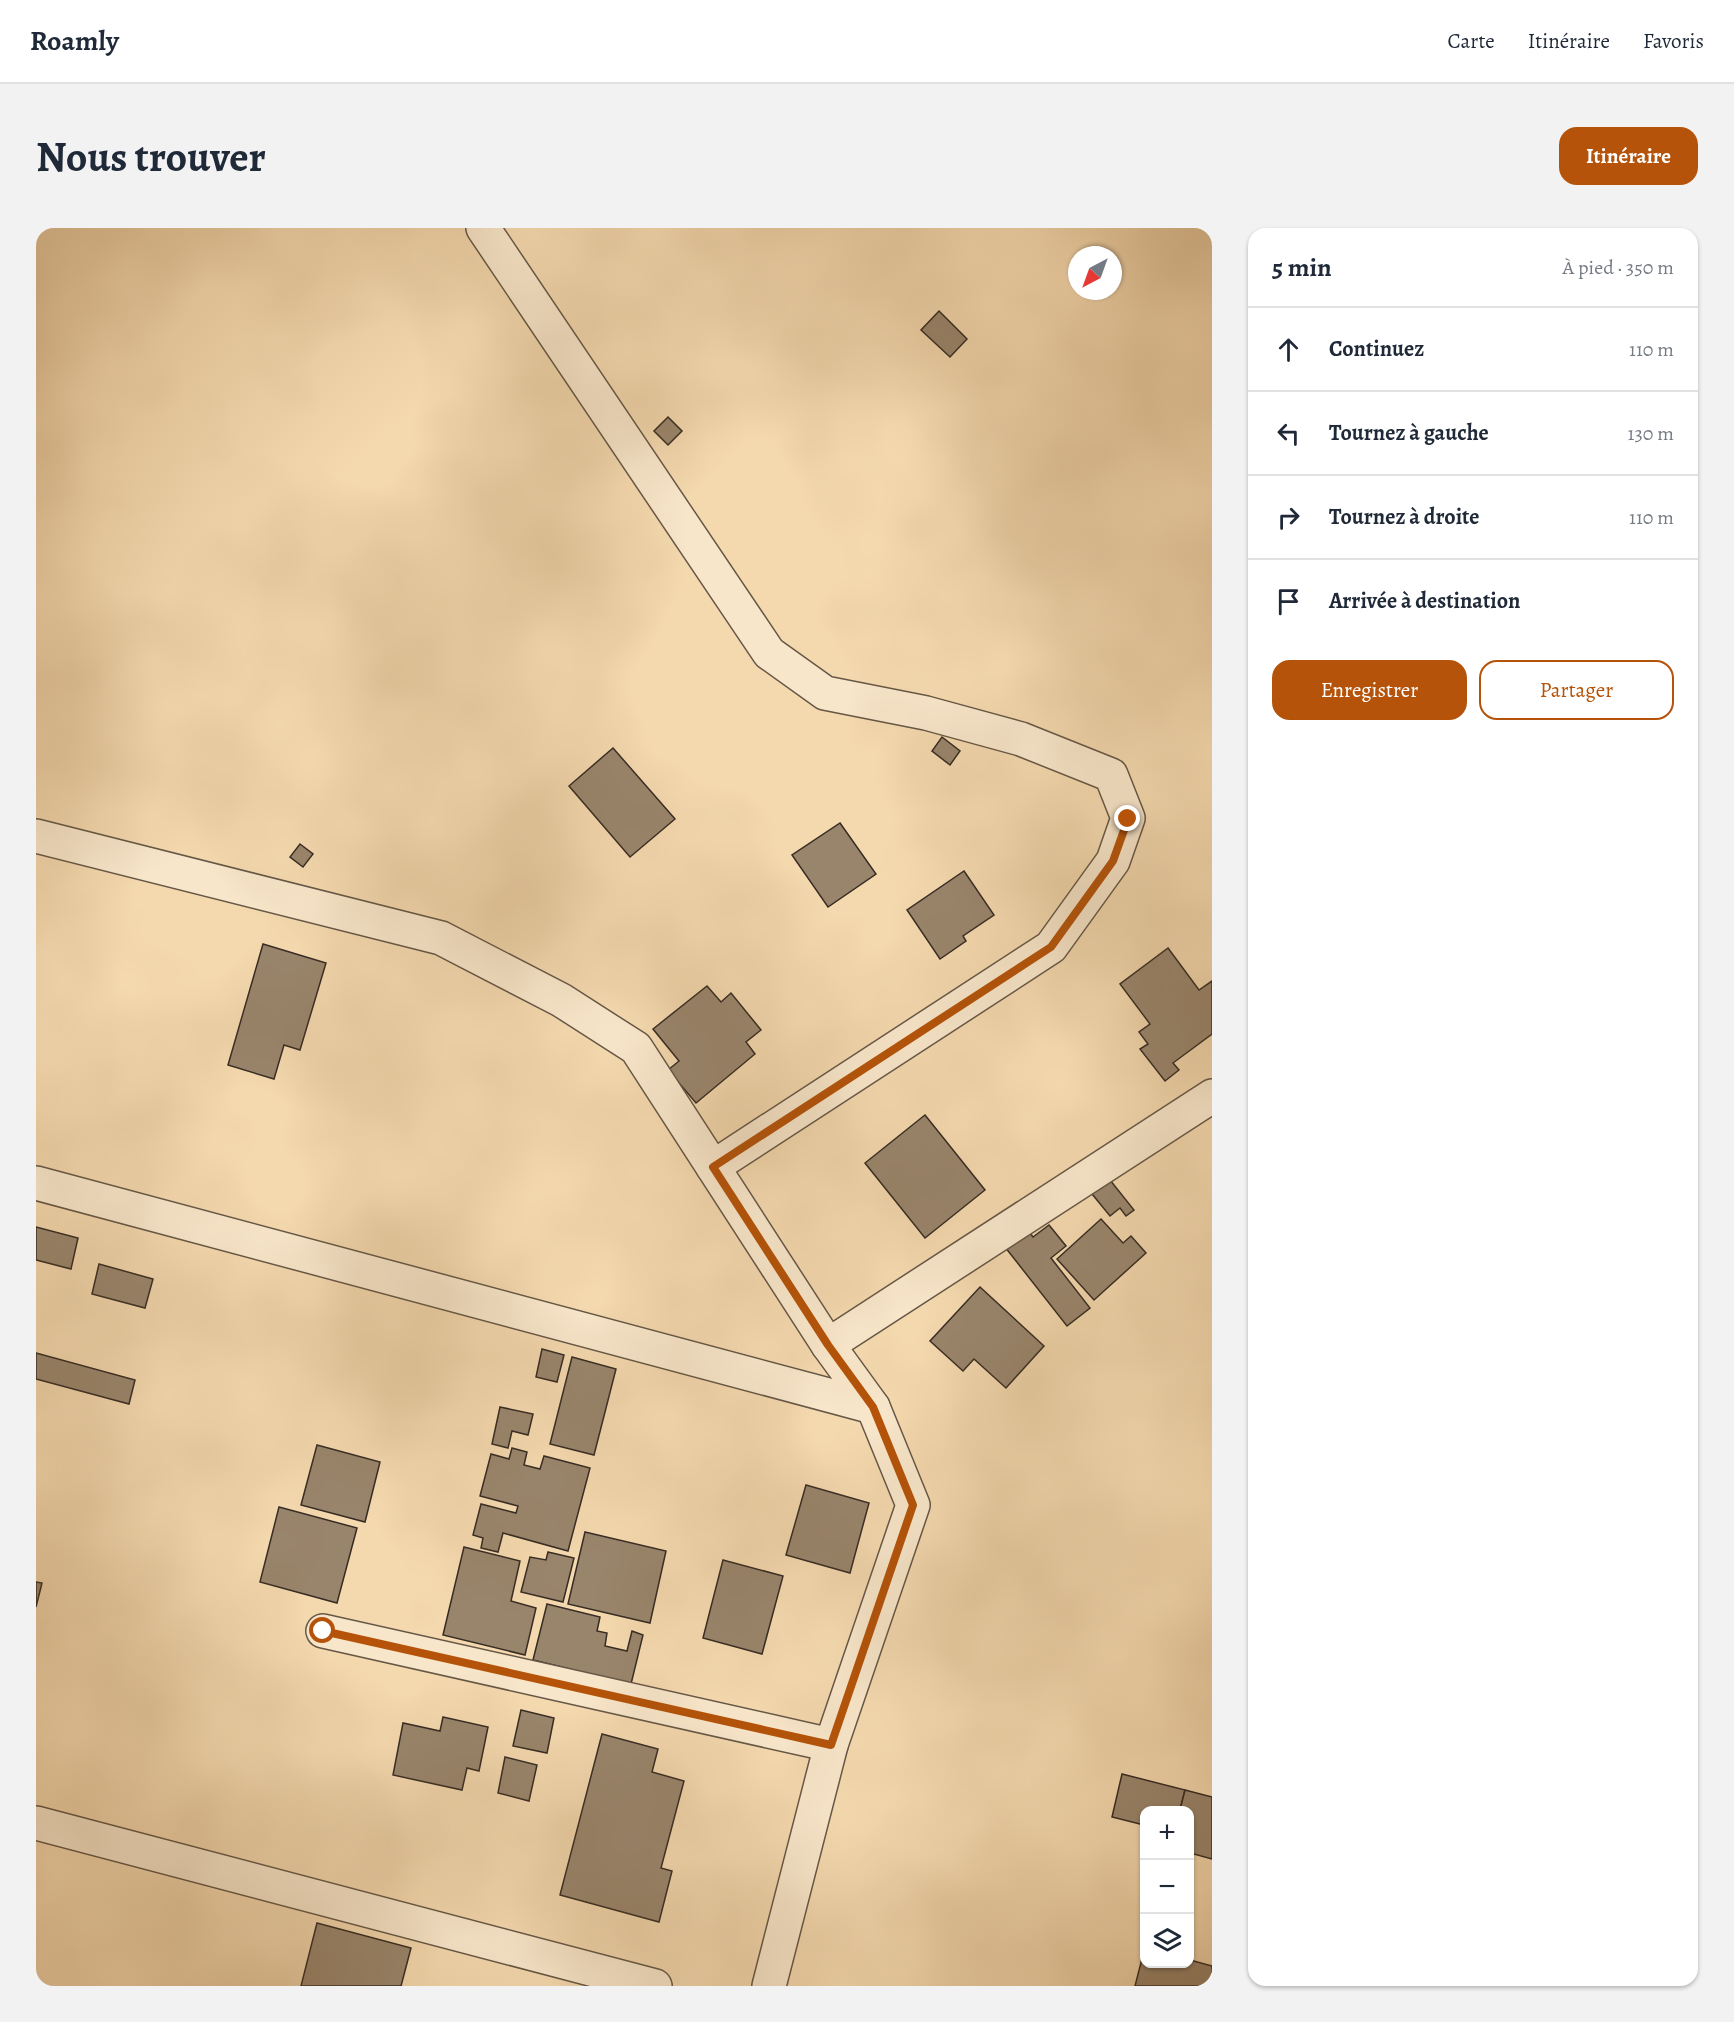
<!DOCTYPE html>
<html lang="fr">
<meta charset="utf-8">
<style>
:root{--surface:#fff;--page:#f2f2f3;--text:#1f2937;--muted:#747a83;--line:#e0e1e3;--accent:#b45309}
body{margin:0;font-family:Alegreya,serif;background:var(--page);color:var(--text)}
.controls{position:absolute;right:18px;bottom:18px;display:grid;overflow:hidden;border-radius:12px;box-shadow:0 2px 4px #0004}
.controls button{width:54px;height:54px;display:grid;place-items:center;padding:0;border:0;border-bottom:2px solid var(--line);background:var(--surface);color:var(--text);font:30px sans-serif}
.compass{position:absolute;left:1032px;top:18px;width:54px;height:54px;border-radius:50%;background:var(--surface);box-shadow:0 2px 4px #0004;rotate:221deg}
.stop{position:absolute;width:18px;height:18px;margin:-14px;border:4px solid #b45309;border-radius:50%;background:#fff}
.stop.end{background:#b45309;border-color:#fff;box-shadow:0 2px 6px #0008}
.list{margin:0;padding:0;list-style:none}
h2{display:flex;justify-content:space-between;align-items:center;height:78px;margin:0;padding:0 24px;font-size:26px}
h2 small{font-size:20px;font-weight:400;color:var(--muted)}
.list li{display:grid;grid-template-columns:39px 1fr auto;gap:18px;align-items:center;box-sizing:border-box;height:84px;padding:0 24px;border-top:2px solid var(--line)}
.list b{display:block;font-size:22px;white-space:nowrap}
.list em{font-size:20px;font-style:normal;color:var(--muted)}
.actions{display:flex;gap:12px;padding:18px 24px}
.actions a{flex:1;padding:14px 0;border:2px solid var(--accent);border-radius:18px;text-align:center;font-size:21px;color:var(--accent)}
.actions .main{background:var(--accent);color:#fff}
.icon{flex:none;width:33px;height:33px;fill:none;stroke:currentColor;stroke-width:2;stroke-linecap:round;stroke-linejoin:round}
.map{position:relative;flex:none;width:1176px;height:1758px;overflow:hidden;border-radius:18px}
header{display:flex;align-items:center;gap:36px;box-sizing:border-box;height:84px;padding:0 30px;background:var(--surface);border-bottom:2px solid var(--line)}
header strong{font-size:28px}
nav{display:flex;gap:33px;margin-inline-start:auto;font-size:21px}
.intro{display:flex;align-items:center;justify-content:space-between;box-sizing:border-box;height:144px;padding:0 36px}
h1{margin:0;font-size:42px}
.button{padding:15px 27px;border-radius:18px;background:var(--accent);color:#fff;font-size:21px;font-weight:700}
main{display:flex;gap:36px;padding:0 36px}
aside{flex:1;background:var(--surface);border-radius:18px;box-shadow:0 2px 4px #0004}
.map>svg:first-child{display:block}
</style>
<header>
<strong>Roamly</strong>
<nav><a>Carte</a><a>Itinéraire</a><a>Favoris</a></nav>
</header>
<div class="intro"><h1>Nous trouver</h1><a class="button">Itinéraire</a></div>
<main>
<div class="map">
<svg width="1176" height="1758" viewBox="0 0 1176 1758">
<rect width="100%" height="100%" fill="#f4d8ae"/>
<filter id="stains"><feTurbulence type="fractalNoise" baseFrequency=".00333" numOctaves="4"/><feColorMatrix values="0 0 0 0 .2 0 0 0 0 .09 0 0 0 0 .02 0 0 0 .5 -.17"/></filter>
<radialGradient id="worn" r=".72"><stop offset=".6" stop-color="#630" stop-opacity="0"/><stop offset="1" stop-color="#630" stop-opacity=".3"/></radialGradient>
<g fill="#99856c" stroke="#372c24" stroke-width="1.5">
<polygon points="903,83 931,111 914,129 885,102"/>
<polygon points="632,189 646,203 632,217 618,203"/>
<polygon points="906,509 924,523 914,537 896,523"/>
<polygon points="577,520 639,591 594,629 533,558"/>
<polygon points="804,595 840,646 792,679 756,627"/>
<polygon points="264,616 277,626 267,639 254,629"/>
<polygon points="928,643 958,687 927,708 930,713 904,731 871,682"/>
<polygon points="227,716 290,735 264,822 248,817 238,851 192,837"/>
<polygon points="1132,720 1163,762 1176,753 1176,806 1137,835 1143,842 1129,853 1104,821 1112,816 1103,804 1114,796 1084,756"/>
<polygon points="671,758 685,774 695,765 725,802 710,814 719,826 660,875 632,842 643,833 617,801"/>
<polygon points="889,887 949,962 889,1010 829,935"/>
<polygon points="1070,947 1098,982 1090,988 1084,980 1074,988 1052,961"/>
<polygon points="1065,991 1087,1015 1095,1008 1110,1025 1058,1072 1021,1031"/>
<polygon points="1013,997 1030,1018 1015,1030 1054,1080 1031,1098 969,1019 991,1001 997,1009"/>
<polygon points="0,999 42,1010 35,1041 0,1032"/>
<polygon points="63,1036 117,1051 109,1080 56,1066"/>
<polygon points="944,1059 1008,1118 970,1160 938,1131 927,1143 894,1113"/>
<polygon points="506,1121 528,1127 521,1154 500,1149"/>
<polygon points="0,1125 99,1152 93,1176 0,1151"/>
<polygon points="536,1129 580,1141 558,1227 514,1216"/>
<polygon points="464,1179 497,1186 492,1207 476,1203 472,1220 456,1216"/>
<polygon points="281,1217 344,1234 329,1294 265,1277"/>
<polygon points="476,1220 491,1224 488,1237 504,1241 508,1228 554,1240 532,1323 467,1305 462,1324 445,1320 447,1310 437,1307 445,1276 480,1285 482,1278 444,1268 455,1226 473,1231"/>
<polygon points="770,1257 833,1275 814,1345 750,1327"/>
<polygon points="243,1279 321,1300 301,1375 224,1354"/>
<polygon points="549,1304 630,1323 614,1395 532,1376"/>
<polygon points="428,1319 484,1333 475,1373 500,1380 489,1427 407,1407"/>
<polygon points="512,1324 538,1330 527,1374 485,1364 494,1329 510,1332"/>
<polygon points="687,1332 747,1348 726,1426 667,1410"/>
<polygon points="0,1354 6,1355 0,1379"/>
<polygon points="511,1376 564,1389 561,1403 571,1405 569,1418 591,1423 596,1403 607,1407 595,1456 497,1432"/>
<polygon points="485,1482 518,1490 511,1525 477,1518"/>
<polygon points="407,1489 452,1499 443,1543 431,1540 426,1562 357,1547 367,1495 404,1503"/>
<polygon points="566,1506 622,1521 616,1544 648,1553 625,1640 636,1643 623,1694 524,1667"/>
<polygon points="469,1529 501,1537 493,1573 462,1565"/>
<polygon points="1086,1546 1149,1562 1144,1582 1108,1582 1108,1597 1076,1589"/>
<polygon points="1149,1562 1176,1569 1176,1631 1154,1625 1154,1582 1144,1582"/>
<polygon points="281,1695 375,1720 365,1758 265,1758"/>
<polygon points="1108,1723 1108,1736 1154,1736 1154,1732 1176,1738 1176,1758 1099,1758"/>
</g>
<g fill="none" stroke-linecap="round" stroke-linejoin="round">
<g stroke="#665746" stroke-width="36">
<g id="street">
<polyline points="447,0 733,425 789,465 890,485 985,511 1075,547 1092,590 1077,633 1015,719 677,939"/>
<polyline points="0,608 405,710 525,772 600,820 792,1117 837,1179 877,1277 795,1517 733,1758"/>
<polyline points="0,955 837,1179"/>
<polyline points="792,1117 1176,868"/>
<polyline points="287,1403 795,1517"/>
<polyline points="0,1595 619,1758"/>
</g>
</g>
<use href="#street" stroke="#f8e6ca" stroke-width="33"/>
</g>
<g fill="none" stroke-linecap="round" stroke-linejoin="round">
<polyline stroke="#b45309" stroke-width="8" points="287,1403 795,1517 877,1277 837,1179 792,1117 677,939 1015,719 1077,633 1092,591"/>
</g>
<rect width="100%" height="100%" filter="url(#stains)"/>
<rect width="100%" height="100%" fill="url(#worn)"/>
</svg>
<div class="controls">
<button>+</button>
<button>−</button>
<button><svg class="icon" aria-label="layers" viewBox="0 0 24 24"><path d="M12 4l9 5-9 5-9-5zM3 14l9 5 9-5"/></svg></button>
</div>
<svg class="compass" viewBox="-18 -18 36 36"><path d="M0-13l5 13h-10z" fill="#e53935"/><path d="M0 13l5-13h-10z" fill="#747a83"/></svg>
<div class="stop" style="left:287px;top:1403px"></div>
<div class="stop end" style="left:1092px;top:591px"></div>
</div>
<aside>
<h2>5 min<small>À pied · 350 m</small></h2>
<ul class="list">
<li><svg class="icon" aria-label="ahead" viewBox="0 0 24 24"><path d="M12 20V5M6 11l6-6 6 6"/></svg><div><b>Continuez</b></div><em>110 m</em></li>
<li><svg class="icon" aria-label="left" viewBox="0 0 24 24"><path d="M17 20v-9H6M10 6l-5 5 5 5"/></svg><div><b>Tournez à gauche</b></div><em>130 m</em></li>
<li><svg class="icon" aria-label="right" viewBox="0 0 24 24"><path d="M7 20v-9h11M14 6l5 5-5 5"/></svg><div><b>Tournez à droite</b></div><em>110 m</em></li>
<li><svg class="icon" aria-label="arrive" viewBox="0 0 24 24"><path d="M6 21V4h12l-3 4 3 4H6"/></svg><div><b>Arrivée à destination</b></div></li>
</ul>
<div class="actions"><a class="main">Enregistrer</a><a>Partager</a></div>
</aside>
</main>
